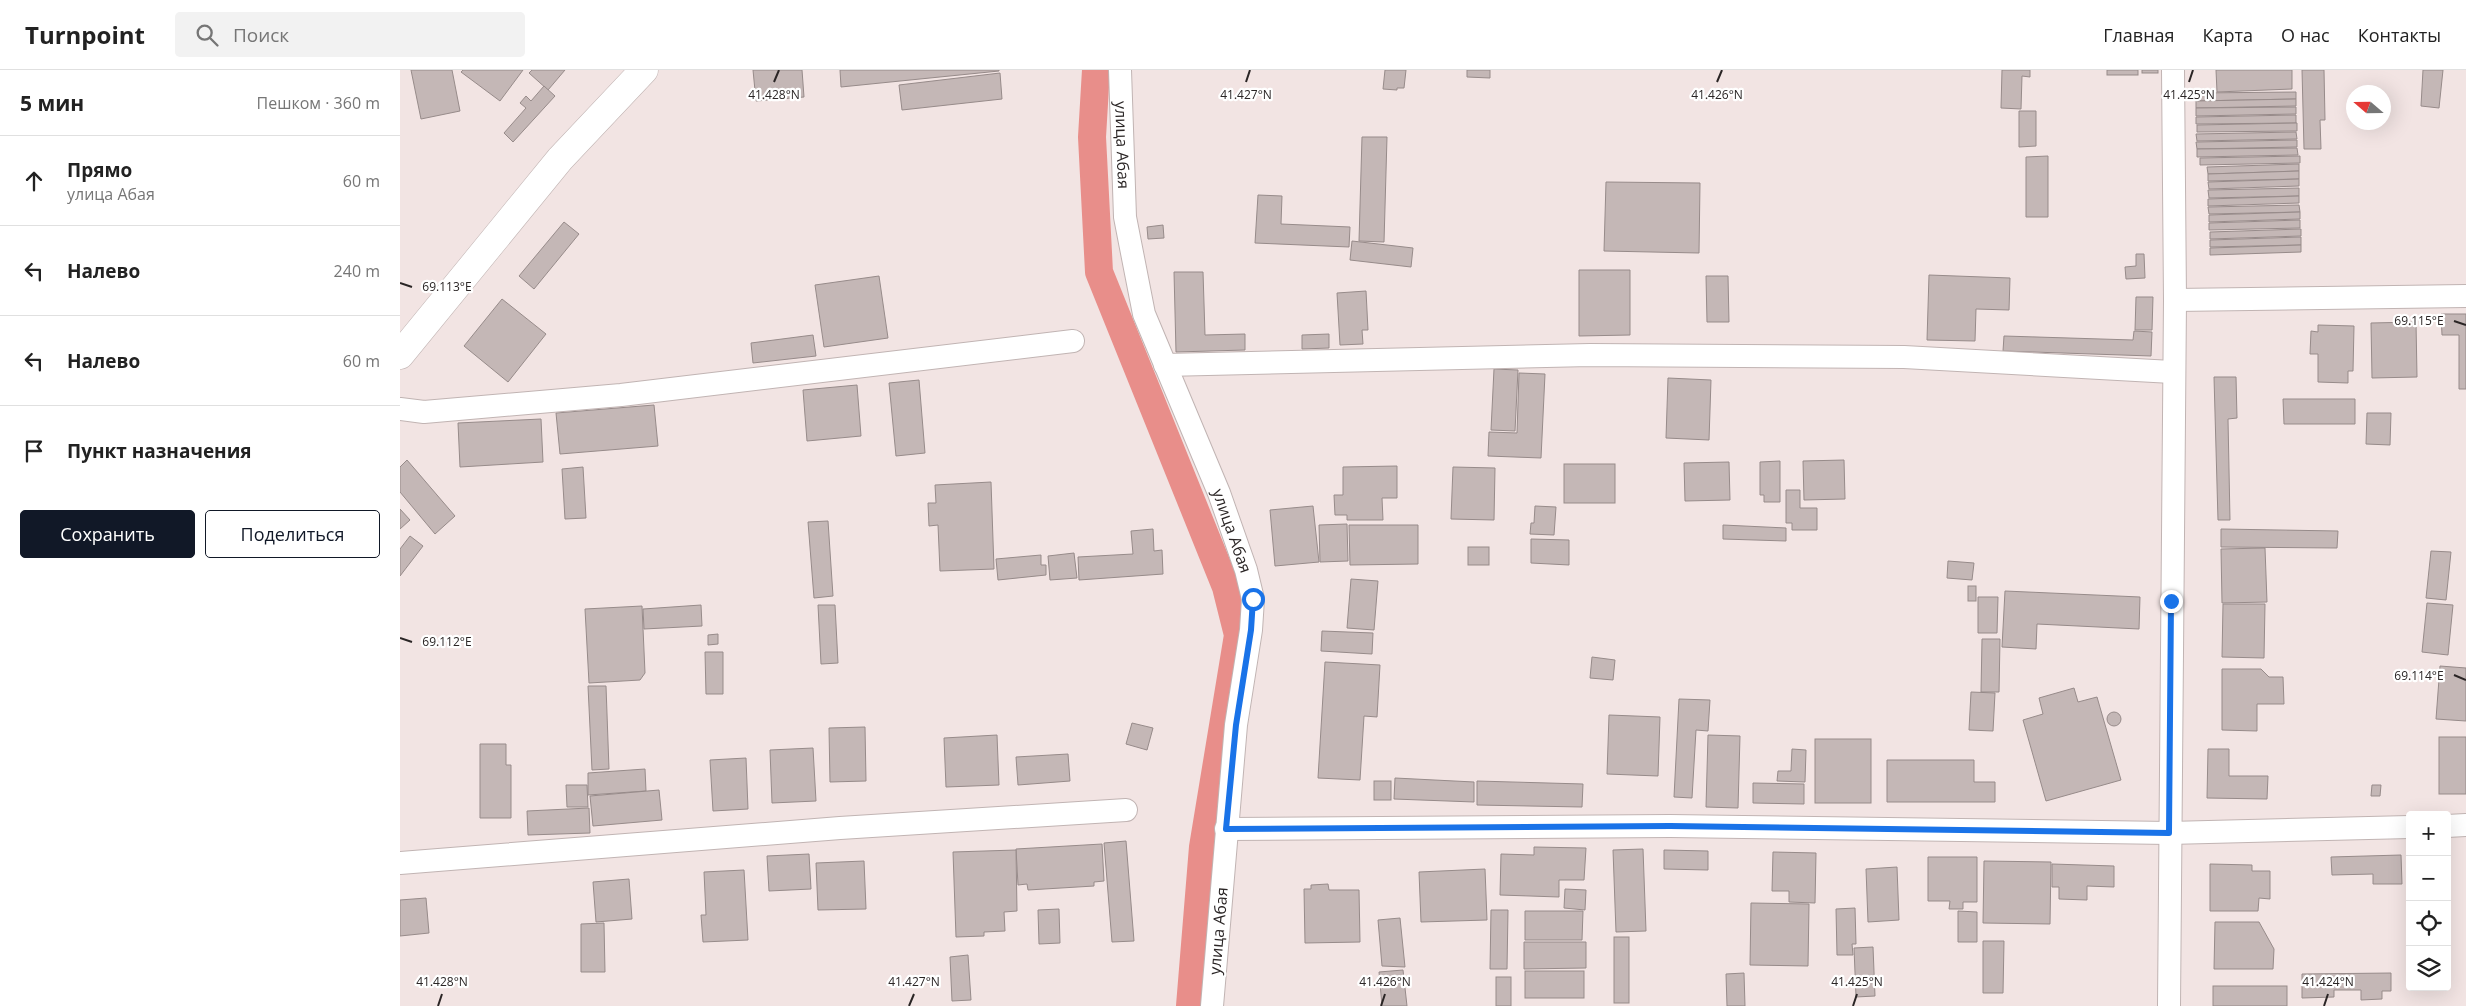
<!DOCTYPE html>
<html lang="ru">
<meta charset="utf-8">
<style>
:root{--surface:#fff;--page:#f2f2f2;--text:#222;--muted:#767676;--line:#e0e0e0;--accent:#111827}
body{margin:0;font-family:"Open Sans",sans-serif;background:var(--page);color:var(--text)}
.controls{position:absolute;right:15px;bottom:15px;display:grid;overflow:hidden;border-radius:5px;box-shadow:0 5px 20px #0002}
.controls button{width:45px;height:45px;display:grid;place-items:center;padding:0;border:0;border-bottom:1px solid var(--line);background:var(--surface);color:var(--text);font:25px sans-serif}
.compass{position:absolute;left:1946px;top:15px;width:45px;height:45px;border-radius:50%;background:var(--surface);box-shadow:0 5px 20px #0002;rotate:290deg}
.stop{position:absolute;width:15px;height:15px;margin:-11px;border:4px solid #1a73e8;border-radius:50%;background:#fff}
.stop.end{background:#1a73e8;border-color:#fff;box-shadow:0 1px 5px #0008}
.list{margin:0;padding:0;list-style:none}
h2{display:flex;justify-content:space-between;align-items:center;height:65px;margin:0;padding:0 20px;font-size:21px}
h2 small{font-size:16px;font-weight:400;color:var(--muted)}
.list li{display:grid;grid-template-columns:32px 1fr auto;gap:15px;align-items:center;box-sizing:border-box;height:90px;padding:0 20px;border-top:1px solid var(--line)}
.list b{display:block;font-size:19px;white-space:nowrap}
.list p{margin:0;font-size:16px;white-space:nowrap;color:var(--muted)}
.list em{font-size:16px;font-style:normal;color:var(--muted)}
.actions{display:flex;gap:10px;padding:15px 20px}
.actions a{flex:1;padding:11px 0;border:1px solid var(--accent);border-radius:5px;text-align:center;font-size:18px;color:var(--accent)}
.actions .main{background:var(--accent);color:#fff}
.icon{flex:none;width:28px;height:28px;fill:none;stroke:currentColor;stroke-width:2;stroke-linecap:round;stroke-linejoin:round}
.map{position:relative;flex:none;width:2066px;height:936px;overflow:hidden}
header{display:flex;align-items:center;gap:30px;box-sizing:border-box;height:70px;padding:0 25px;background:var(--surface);border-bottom:1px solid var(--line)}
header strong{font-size:24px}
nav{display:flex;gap:28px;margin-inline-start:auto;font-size:18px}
.search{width:350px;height:45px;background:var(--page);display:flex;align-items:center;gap:12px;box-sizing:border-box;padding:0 18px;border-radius:5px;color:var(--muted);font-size:19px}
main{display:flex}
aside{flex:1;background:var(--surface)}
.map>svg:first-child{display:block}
</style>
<header>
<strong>Turnpoint</strong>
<div class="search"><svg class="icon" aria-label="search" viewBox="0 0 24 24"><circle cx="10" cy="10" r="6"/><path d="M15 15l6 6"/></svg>Поиск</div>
<nav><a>Главная</a><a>Карта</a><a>О нас</a><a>Контакты</a></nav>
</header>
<main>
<aside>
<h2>5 мин<small>Пешком · 360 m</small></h2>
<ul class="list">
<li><svg class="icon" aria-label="ahead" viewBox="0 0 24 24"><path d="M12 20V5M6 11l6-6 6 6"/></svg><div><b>Прямо</b><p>улица Абая</p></div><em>60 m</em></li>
<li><svg class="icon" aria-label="left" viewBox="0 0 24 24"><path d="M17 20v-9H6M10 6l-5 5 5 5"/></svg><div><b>Налево</b></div><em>240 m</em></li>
<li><svg class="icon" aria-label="left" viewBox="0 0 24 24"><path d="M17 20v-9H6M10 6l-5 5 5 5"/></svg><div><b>Налево</b></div><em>60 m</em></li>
<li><svg class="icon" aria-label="arrive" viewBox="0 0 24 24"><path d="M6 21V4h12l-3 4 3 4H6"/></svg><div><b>Пункт назначения</b></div></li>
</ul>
<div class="actions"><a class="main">Сохранить</a><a>Поделиться</a></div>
</aside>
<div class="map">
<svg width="2066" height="936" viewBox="0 0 2066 936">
<rect width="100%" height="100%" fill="#f2e4e3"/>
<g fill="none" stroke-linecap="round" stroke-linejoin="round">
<polyline stroke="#e88e8a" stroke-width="28" points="696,0 692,67 699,202 826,517 838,565 803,777 790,936"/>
</g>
<g fill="#c4b7b6" stroke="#978b8a">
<polygon points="11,0 52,0 60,41 21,49"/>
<polygon points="63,0 123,0 100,31 61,2"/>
<polygon points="132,0 165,0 148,20 129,3"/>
<polygon points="353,0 402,0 404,27 356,31"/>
<polygon points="440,0 599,0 599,1 441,17"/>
<polygon points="985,0 1006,0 1004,18 997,18 997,20 983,19"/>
<polygon points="1067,0 1090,0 1090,8 1067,7"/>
<polygon points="1602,0 1630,0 1630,7 1622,6 1621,39 1601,38"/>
<rect x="1707" y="0" width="31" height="5"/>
<rect x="1742" y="0" width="16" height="3"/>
<polygon points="1816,0 1892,0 1892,19 1817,22"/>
<polygon points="1902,0 1924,0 1925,50 1920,50 1921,79 1904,79"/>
<polygon points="2023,0 2043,0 2039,38 2021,36"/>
<polygon points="600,3 602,29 502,40 499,15"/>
<polygon points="144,16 155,26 113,72 104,63 126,38 120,33 126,26 131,31"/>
<polygon points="1896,22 1896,29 1796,31 1796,23"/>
<polygon points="1896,29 1896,36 1796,38 1796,31"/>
<polygon points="1896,37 1896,44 1796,46 1796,38"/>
<polygon points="1619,41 1636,41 1636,76 1619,77"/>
<polygon points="1896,45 1896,53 1796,54 1796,47"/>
<polygon points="1897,53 1897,61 1797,62 1797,55"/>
<polygon points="1896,62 1897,69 1797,71 1796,64"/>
<polygon points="962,67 987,67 984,172 959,171"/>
<polygon points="1897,70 1897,77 1797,79 1796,72"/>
<polygon points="1897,78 1898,85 1797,87 1797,79"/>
<polygon points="1648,86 1648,147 1626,147 1626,87"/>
<polygon points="1900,86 1900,93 1800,95 1800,88"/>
<polygon points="1899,94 1899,101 1808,104 1807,97"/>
<polygon points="1899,101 1899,109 1808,111 1808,104"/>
<polygon points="1899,109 1899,116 1809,119 1808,112"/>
<polygon points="1206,112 1300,113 1299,183 1204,181"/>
<polygon points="1899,118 1899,126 1809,128 1808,120"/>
<polygon points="858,125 882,126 881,154 950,157 949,177 855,173"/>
<polygon points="1899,126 1899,133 1808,136 1808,129"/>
<polygon points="1899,135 1900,142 1809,144 1808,137"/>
<polygon points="1900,142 1900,149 1809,152 1809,145"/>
<polygon points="1900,150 1900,158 1809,160 1809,153"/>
<polygon points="164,152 179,164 134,219 119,206"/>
<polygon points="763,155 764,168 748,169 747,157"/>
<polygon points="1901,159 1901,166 1810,169 1810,162"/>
<polygon points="1901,167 1901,175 1810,177 1810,170"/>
<polygon points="952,171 1013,178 1011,197 950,190"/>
<polygon points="1901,175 1901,182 1810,185 1810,178"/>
<polygon points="1736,184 1744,184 1745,208 1726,209 1725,197 1736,196"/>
<polygon points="1179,200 1230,200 1230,265 1179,266"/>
<polygon points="774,202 803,202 805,265 845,264 845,280 776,282"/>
<polygon points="1529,205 1610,208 1609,240 1576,239 1575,271 1527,270"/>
<polygon points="479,206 488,268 424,277 415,215"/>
<polygon points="1306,206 1328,206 1329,252 1307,252"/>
<polygon points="966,221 968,260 962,260 963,274 940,275 937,223"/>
<polygon points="1736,227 1753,227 1752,260 1735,260"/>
<polygon points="102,229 146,264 108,312 64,276"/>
<polygon points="2041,244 2066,244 2066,319 2059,319 2059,265 2042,265"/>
<polygon points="2016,252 2017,307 1972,308 1971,253"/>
<polygon points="1918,255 1954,256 1953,301 1948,301 1948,313 1918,312 1918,284 1910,284 1911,261 1918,262"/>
<polygon points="1734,261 1752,262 1751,286 1603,281 1604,266 1733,270"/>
<polygon points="929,264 929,278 902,279 902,265"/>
<polygon points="413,265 416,286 353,293 351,273"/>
<polygon points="1094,299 1118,300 1115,361 1091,360"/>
<polygon points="1119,303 1145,304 1141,388 1088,386 1089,362 1117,363"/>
<polygon points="1814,307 1836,307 1837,348 1828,349 1830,450 1818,450"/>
<polygon points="1268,308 1311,310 1309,370 1266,368"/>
<polygon points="519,310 525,383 496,386 489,313"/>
<polygon points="457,315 461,366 407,371 403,320"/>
<polygon points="1883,329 1955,329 1955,354 1884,354"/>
<polygon points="254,335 258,376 160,384 156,343"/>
<polygon points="1967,343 1991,343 1990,375 1966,374"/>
<polygon points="141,349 143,392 60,397 58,353"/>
<polygon points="7,390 55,446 35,464 0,422 0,397"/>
<polygon points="1444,390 1445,429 1404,430 1403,391"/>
<polygon points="1380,391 1380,432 1364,432 1364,425 1360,425 1360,392"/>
<polygon points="1329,392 1330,430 1285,431 1284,393"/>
<rect x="1164" y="394" width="51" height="39"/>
<polygon points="997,396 997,428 982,428 983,450 947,450 947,445 935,445 934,425 943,425 943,397"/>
<polygon points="183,397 186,448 165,449 162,399"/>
<polygon points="1053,397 1095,398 1094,450 1051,449"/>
<polygon points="591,412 594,499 540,501 538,455 529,456 528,433 536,433 535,415"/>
<polygon points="1386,420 1400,420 1400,438 1417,438 1417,460 1392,460 1392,453 1386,453"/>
<polygon points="913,436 919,492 875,496 870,440"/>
<polygon points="1135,436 1156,437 1154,465 1130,464 1131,453 1134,453"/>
<polygon points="0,439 10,450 0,459"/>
<polygon points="428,451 433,526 414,528 408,452"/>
<polygon points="947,454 948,491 920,492 919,455"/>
<polygon points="949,455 1018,455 1018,494 950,495"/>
<polygon points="1323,455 1386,458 1386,471 1323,469"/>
<polygon points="753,459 754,481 762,480 763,504 679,510 678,487 733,484 731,461"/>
<polygon points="1821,459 1938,461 1937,478 1821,477"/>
<polygon points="10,466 23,476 0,506 0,479"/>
<polygon points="1131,469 1169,470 1169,495 1131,493"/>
<rect x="1068" y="477" width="21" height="18"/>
<polygon points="1865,478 1867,532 1822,533 1821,479"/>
<polygon points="2031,481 2051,482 2046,530 2026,528"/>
<polygon points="674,483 677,508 650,510 648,486"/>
<polygon points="641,485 641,495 646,495 646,505 598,510 596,489"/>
<polygon points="1548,491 1574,493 1572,510 1547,508"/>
<polygon points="951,509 978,511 974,560 947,558"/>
<rect x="1568" y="516" width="8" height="15"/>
<polygon points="1605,521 1740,527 1739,559 1637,554 1636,579 1602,577"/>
<polygon points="1578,527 1598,527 1597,563 1578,563"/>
<polygon points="2027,533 2053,535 2048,585 2022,582"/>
<polygon points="1823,534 1865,534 1864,588 1822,587"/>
<polygon points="301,535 302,556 244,559 243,539"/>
<polygon points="418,535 435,535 438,593 421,594"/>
<polygon points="242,536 245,603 240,610 189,613 185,539"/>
<polygon points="922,561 973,563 972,584 921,581"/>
<polygon points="318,564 318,574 308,575 308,565"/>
<polygon points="1582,569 1600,569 1599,622 1581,622"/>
<polygon points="305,582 323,582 323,624 306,624"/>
<polygon points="1192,587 1215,590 1213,610 1190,608"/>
<polygon points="925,592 980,595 977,647 964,646 960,710 918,708"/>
<polygon points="2040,596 2066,598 2066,651 2036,649"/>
<polygon points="1822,599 1861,599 1869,607 1883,607 1884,634 1857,634 1857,661 1822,660"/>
<polygon points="188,616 206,616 209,699 192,700"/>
<polygon points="1674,618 1678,632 1697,627 1721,710 1646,731 1623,650 1643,644 1639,628"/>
<polygon points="1571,622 1595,623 1593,661 1569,660"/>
<polygon points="1279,629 1310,630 1308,661 1296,660 1292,728 1274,727"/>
<circle cx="1714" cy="649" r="7"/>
<polygon points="1209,645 1260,647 1258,706 1207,704"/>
<polygon points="732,653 753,658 747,680 726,674"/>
<polygon points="465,657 466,711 430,712 429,658"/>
<polygon points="597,665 599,715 546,717 544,668"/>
<polygon points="1308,665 1340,666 1338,738 1306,737"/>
<rect x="2039" y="667" width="27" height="57"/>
<rect x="1415" y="669" width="56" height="64"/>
<polygon points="80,674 106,674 106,695 111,695 111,748 80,748"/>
<polygon points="413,678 416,731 372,733 370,680"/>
<polygon points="1392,679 1406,680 1405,712 1377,711 1378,701 1391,701"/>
<polygon points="1808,679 1829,679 1829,706 1868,706 1867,729 1807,728"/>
<polygon points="668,684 670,711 618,715 616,687"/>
<polygon points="346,688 348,739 313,741 310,690"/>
<polygon points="1487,690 1574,690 1574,712 1595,712 1595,732 1487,732"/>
<polygon points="245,699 246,721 188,725 188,703"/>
<polygon points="995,708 1074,712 1074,732 994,729"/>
<rect x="974" y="711" width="17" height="19"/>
<polygon points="1077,711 1183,714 1182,737 1077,735"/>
<polygon points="1353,713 1404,714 1404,734 1353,733"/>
<polygon points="166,715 187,715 188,737 167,737"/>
<polygon points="1972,715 1981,715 1980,726 1971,726"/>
<polygon points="259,720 262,750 193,756 190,726"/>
<polygon points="189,738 190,763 128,765 127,741"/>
<polygon points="726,771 734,871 712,872 704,773"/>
<polygon points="702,774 704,811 694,812 694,816 628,820 627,814 618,815 616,779"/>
<polygon points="1134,777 1186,778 1184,810 1159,810 1159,827 1100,825 1101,784 1134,785"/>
<polygon points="1243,779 1246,861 1216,862 1213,780"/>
<polygon points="616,780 617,841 604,842 605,861 584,862 584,866 556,867 553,782"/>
<polygon points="1264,780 1308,781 1308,800 1264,799"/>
<polygon points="1373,782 1416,783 1415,833 1389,832 1389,821 1372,821"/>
<polygon points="409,784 411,819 369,821 367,786"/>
<polygon points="2001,785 2002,814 1973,814 1973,804 1932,805 1931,787"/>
<polygon points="1528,787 1577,787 1577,832 1563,832 1563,839 1549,839 1550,831 1528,831"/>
<polygon points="464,791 466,839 418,840 416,793"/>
<polygon points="1584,791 1651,792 1650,854 1583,853"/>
<polygon points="1652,794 1714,796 1714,817 1687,816 1687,830 1659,829 1659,817 1652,817"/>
<polygon points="1810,794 1852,795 1852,801 1870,801 1870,829 1859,828 1858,841 1810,841"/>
<polygon points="1497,797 1499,850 1468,852 1466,799"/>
<polygon points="1085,799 1087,850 1021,852 1019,802"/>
<polygon points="344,800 348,870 303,872 301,845 306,845 304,802"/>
<polygon points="229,809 232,849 196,852 193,812"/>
<polygon points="928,814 929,820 959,820 960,872 905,873 904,819 911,819 911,815"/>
<polygon points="1165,819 1186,820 1185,840 1164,838"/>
<polygon points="26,828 29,863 0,866 0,830"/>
<polygon points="1351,833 1409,834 1408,896 1350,895"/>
<polygon points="1455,838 1456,874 1452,874 1453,885 1437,885 1436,839"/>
<polygon points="659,839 660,873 639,874 638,840"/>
<polygon points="1091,840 1108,840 1107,899 1090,899"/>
<polygon points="1125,841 1183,841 1182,870 1125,870"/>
<polygon points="1558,841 1577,842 1577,872 1558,872"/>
<polygon points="1000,848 1005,897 982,896 978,850"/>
<polygon points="1815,852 1859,852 1874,879 1873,899 1814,899"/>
<polygon points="204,853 205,902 181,902 181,854"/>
<rect x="1214" y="867" width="15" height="66"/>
<polygon points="1583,871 1604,871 1603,923 1583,923"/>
<polygon points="1124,872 1186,872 1186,898 1124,899"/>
<polygon points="1473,877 1475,926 1456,927 1454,878"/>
<polygon points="568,885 571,930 552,931 550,887"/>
<polygon points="1003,900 1007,936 982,936 979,902"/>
<rect x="1125" y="901" width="59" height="27"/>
<polygon points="1344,903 1345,936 1327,936 1326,904"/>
<polygon points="1991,903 1991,921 1982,921 1982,929 1961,930 1961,920 1934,920 1934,927 1902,928 1902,904"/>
<rect x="1096" y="907" width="15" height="29"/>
<rect x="1813" y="916" width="74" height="20"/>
</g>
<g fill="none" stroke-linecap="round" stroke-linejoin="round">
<g stroke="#c1b4b3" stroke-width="24">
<g id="minor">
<path id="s1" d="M720,0L725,147L744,244L819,423L846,500L853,529L851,560L836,655L812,936"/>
<polyline points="1775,230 2066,226"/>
<polyline points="765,295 1190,285 1504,287 1772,302"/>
<polyline points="0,339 24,342 221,325 673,271"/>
<polyline points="2047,756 2066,755"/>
<polyline points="826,759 1270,756 1769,763 2010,757"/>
<polyline points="0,793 440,758 726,740"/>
<polyline points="1769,936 1775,230 1773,0"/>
</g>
</g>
<g stroke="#c1b4b3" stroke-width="29">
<polyline id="secondary" points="0,285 160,89 244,0"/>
</g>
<use href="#minor" stroke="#fff" stroke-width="22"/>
<use href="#secondary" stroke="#fff" stroke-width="28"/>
</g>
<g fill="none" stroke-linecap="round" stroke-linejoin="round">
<polyline stroke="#1a73e8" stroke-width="6" points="853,529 851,560 836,655 826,759 1270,756 1769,763 1771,531"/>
</g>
<path fill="none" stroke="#2a2525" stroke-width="2" d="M374,12L379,0M846,12L850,0M1317,12L1322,0M1789,12L1793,0M0,213L12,217M2054,251L2066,255M0,568L12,572M2054,605L2066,610M38,936L42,924M509,936L514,924M981,936L985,924M1453,936L1457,924M1924,936L1928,924"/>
<g text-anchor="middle" stroke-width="4.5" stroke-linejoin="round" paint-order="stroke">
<g font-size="16" fill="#2a2525" stroke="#fff">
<text dy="6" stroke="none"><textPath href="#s1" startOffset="75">улица Абая</textPath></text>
<text dy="6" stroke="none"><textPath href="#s1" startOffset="480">улица Абая</textPath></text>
<text transform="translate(818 861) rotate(-85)" y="6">улица Абая</text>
</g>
</g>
<g font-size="12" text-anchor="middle" fill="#2a2525" stroke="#fff" stroke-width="4.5" stroke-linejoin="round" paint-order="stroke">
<text x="374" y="29">41.428°N</text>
<text x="846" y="29">41.427°N</text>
<text x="1317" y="29">41.426°N</text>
<text x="1789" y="29">41.425°N</text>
<text x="47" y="221">69.113°E</text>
<text x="2019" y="255">69.115°E</text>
<text x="47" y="576">69.112°E</text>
<text x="2019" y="610">69.114°E</text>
<text x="42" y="916">41.428°N</text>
<text x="514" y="916">41.427°N</text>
<text x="985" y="916">41.426°N</text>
<text x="1457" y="916">41.425°N</text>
<text x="1928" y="916">41.424°N</text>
</g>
</svg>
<div class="controls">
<button>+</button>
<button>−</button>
<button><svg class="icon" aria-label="locate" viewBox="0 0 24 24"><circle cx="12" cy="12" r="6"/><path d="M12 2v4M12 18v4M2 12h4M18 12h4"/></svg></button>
<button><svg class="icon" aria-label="layers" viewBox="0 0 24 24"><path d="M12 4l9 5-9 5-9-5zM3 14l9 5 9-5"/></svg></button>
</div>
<svg class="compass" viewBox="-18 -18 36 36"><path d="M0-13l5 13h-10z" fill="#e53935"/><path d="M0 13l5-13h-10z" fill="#767676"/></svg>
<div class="stop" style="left:853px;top:529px"></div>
<div class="stop end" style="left:1771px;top:531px"></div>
</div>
</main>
